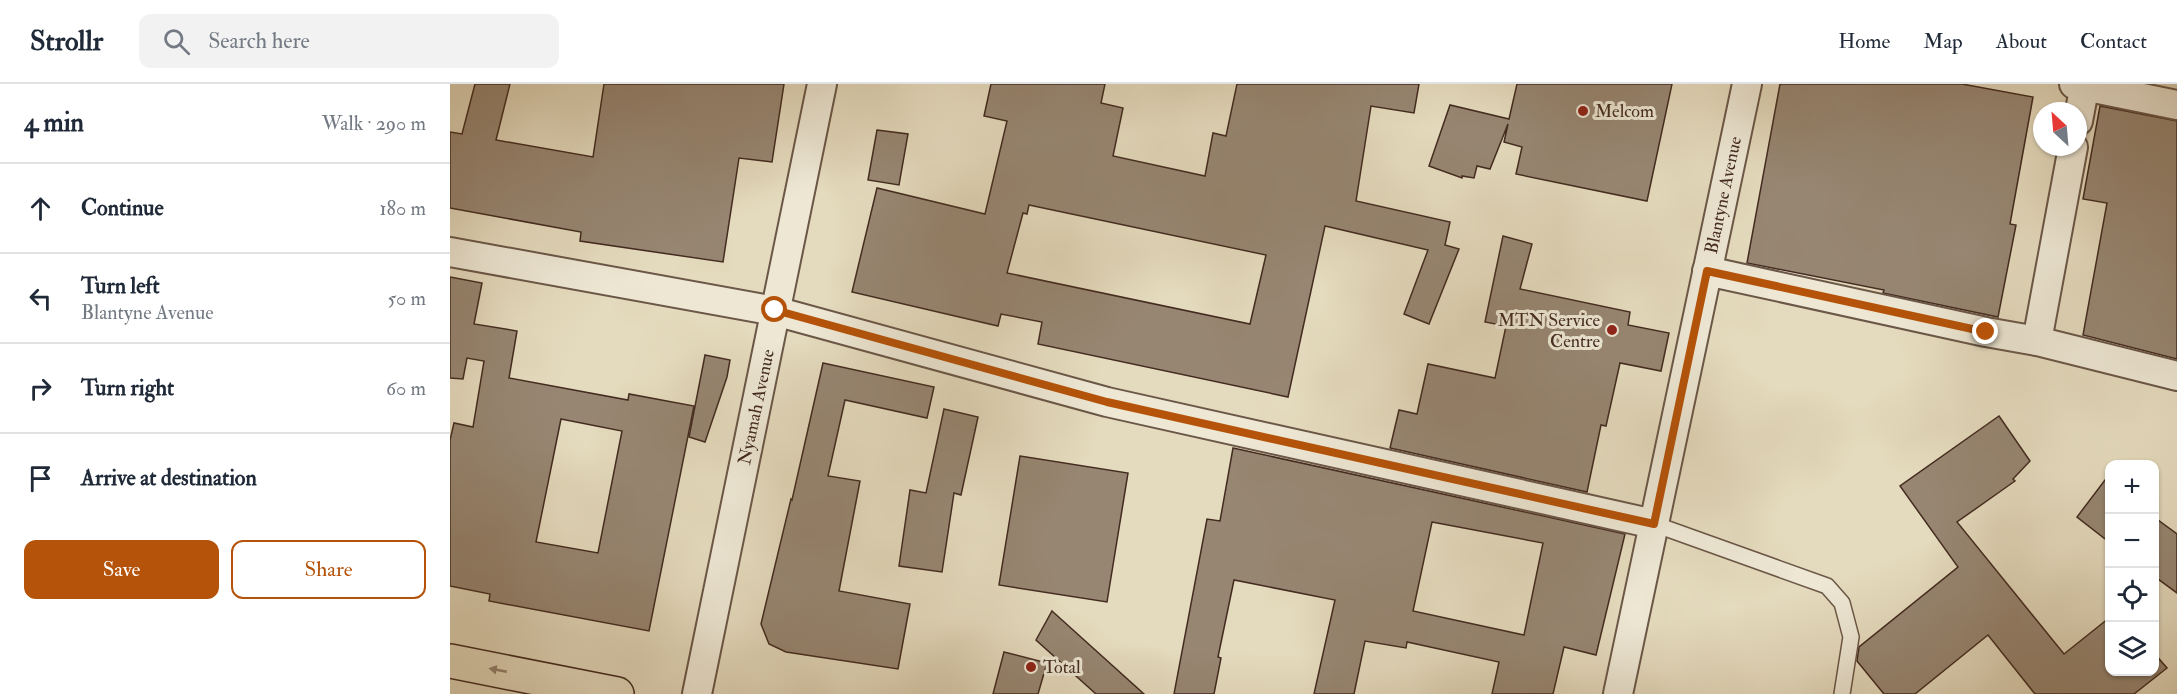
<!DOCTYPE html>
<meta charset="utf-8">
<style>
:root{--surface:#fff;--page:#f2f2f3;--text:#1f2937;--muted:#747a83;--line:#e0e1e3;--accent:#b45309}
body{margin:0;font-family:"IM FELL Double Pica",serif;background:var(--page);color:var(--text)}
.controls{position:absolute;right:18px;bottom:18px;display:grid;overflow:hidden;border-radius:12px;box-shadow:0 2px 4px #0004}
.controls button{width:54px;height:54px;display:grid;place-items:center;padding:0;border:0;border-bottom:2px solid var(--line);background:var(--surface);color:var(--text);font:30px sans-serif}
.compass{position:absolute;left:1583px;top:18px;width:54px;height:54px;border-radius:50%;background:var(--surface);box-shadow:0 2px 4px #0004;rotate:334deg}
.stop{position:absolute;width:18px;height:18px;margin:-14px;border:4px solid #b45309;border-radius:50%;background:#fff}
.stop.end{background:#b45309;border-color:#fff;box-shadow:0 2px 6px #0008}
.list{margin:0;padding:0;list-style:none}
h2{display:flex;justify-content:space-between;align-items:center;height:78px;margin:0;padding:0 24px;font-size:26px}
h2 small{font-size:20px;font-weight:400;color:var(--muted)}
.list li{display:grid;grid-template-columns:39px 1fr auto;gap:18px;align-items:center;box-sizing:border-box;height:90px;padding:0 24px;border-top:2px solid var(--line)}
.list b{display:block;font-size:22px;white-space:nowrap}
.list p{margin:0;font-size:20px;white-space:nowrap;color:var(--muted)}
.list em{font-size:20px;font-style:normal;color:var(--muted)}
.actions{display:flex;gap:12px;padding:18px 24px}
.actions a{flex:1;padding:14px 0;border:2px solid var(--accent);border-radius:12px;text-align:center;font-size:21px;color:var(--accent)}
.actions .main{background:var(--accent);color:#fff}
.icon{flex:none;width:33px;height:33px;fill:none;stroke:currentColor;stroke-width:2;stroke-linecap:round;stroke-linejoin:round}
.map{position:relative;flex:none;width:1727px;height:610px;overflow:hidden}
header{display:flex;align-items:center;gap:36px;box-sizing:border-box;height:84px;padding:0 30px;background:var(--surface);border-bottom:2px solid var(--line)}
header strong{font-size:28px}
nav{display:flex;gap:33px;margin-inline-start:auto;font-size:21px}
.search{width:420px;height:54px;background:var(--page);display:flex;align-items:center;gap:15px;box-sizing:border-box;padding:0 21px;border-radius:12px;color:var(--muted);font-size:22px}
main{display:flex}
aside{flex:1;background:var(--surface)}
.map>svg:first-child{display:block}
</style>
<header>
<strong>Strollr</strong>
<div class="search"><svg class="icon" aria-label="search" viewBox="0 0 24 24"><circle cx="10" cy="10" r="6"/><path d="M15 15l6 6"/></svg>Search here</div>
<nav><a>Home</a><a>Map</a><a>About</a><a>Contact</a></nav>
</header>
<main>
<aside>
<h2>4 min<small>Walk · 290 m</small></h2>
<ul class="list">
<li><svg class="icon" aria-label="ahead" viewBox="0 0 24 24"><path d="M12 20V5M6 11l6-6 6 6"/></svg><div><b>Continue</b></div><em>180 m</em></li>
<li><svg class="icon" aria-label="left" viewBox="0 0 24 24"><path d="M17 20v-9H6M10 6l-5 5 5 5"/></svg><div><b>Turn left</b><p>Blantyne Avenue</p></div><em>50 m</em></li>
<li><svg class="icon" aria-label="right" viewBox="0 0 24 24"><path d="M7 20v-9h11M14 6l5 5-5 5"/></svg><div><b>Turn right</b></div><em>60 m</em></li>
<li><svg class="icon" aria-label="arrive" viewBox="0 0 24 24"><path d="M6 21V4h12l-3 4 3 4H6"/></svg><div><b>Arrive at destination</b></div></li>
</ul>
<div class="actions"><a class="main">Save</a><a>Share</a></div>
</aside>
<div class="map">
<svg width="1727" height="610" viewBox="0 0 1727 610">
<rect width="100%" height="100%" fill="#e4dabd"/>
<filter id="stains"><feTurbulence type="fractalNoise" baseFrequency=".00333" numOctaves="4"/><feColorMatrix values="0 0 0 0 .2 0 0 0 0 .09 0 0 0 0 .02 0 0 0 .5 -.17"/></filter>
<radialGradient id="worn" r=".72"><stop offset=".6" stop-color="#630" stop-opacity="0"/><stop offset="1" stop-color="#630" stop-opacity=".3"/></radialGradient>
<g fill="#978672" stroke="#432b20" stroke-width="1.5" fill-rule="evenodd">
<polygon points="25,0 60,0 46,56 143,73 154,0 334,0 322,78 289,74 273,178 130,157 131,148 0,124 0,48 12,50"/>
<path d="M541,0H655L651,19L673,24L663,72L755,92L763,49L776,52L787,0H969L964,29L921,22L906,117L1000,138L995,161L1009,165L979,240L954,230L978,166L875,142L838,313L588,260L592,238L551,230L548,242L402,208L427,104L535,130L557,37L534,32ZM579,121L816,171L800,240L557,189L573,129L577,130Z"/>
<polygon points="1067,0 1222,0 1197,117 1066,90 1072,63 1054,58 1058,40 1040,85 1027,82 1024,94 1012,92 1012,94 979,82 1000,21 1059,35"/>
<polygon points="1330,0 1512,0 1583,13 1560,140 1566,141 1548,233 1433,209 1434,206 1297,179"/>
<polygon points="1650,22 1727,37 1727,275 1633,251 1657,119 1633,115"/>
<polygon points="427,46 458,50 449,101 418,96"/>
<polygon points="1053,152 1082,160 1070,205 1180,228 1178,241 1219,249 1211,287 1170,279 1156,342 1151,341 1137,408 940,364 949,326 967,330 978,280 1045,294 1056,242 1035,238"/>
<path d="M0,193L32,199L24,240L67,247L59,294L178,316L179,310L244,322L199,547L39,517L40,510L0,502V356L4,339L23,343L34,277L17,274L13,295L0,294ZM111,335L172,347L148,469L86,458Z"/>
<polygon points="255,271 280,276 277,293 255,358 239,353"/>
<polygon points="373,279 484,303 477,334 395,316 378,392 410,397 389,507 460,520 448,585 336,568 319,560 311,540 341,415 342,416"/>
<polygon points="494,325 528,333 511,411 504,409 492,488 449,482 460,406 476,409"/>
<polygon points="1549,332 1580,377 1563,395 1565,397 1507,438 1614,570 1659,534 1659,588 1704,588 1704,569 1717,584 1684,610 1585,610 1538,551 1465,610 1434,610 1407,577 1409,563 1508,483 1450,402"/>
<path d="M783,364L1175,450L1146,571L1114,563L1103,610H1042L1049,578L957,558L956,564L915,557L904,610H864L885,516L784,496L768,573L771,574L764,610H724L757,435L770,437ZM982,438L1093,459L1074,551L963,527Z"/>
<polygon points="570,372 678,389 657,518 549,501"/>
<polygon points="1655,396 1659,399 1659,458 1627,433"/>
<polygon points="1704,433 1727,450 1727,509 1704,492"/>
<polygon points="602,527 694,610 646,610 586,556"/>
<polygon points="554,568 597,579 588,610 543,610"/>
</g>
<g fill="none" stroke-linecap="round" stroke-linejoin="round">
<g stroke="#6b5747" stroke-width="18">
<polyline id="lane" points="1204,440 1377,502 1392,519 1401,553 1392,610"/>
</g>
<g stroke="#6b5747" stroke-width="32">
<g id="street">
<polyline points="1624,0 1727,21"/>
<polyline points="1628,37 1635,0"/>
<polyline points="0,168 325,227 657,318 1204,440"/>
<polyline points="1257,187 1536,248 1587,257 1623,63"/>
<polyline points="1587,257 1727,292"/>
<polyline points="247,610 372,0"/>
<polyline points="1168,610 1297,0"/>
</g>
</g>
<g stroke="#432b20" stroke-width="36">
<polyline id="primary" points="0,577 167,610"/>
</g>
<use href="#lane" stroke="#ede7d4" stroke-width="15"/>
<use href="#street" stroke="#ede7d4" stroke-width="28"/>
<use href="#primary" stroke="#e4dabd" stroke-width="33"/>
</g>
<defs><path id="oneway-solid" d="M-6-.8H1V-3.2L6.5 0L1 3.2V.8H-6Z" transform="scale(1.5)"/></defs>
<use fill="#94826e" href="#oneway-solid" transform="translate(48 586) rotate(-169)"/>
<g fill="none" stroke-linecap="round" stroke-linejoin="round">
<polyline stroke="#b45309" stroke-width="8" points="325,226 657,318 1204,440 1257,187 1536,248"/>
</g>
<g fill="#8f2418" stroke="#ede7d4" stroke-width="2">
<circle cx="1133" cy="27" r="6"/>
<circle cx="1162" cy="246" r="6"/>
<circle cx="581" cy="583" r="6"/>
</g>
<g text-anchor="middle" stroke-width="6" stroke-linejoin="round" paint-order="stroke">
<g font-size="18" fill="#432b20" stroke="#ede7d4" text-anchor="start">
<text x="1145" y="33">Melcom</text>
<text x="1150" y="242" text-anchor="end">MTN Service<tspan x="1150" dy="21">Centre</tspan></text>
<text x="593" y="589">Total</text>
</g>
<g font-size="18" fill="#432b20" stroke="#ede7d4">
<text transform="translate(1273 111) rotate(-78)" y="6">Blantyne Avenue</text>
<text transform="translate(306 323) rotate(-78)" y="6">Nyamah Avenue</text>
</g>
</g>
<rect width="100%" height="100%" filter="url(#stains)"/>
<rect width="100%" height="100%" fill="url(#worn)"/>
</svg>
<div class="controls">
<button>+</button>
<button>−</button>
<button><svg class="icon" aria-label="locate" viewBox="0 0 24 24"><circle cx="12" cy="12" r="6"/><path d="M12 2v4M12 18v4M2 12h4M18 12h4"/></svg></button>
<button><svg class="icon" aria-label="layers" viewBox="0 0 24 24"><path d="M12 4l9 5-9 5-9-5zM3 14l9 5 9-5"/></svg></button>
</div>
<svg class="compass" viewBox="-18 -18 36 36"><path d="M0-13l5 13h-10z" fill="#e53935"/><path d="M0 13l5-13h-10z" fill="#747a83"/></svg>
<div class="stop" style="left:325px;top:226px"></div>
<div class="stop end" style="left:1536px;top:248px"></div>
</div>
</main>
